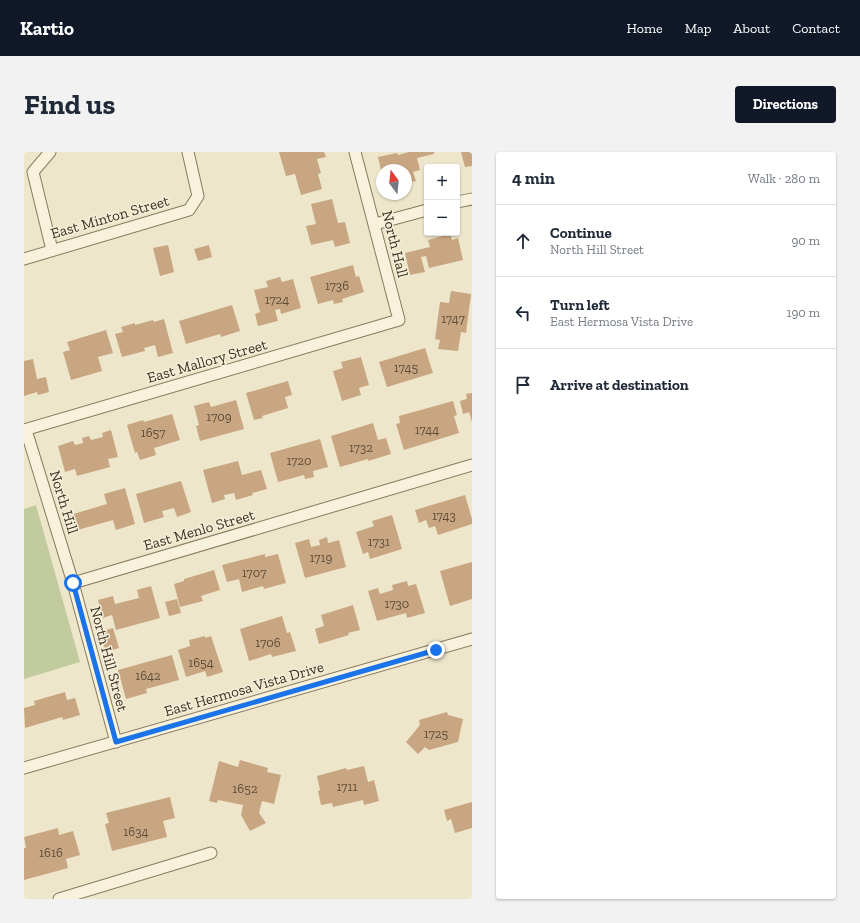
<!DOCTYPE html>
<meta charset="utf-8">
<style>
:root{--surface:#fff;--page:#f2f2f3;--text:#1f2937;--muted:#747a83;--line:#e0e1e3;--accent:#111827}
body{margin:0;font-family:"Zilla Slab",serif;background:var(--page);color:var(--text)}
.controls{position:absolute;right:12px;top:12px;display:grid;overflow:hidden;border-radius:4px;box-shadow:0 1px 3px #0004}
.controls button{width:36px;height:36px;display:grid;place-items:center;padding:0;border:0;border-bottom:1px solid var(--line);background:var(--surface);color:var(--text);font:20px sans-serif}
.compass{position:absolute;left:352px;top:12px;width:36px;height:36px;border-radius:50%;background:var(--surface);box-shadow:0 1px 3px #0004;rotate:345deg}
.stop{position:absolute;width:12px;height:12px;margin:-9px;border:3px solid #1a73e8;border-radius:50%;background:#fff}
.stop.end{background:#1a73e8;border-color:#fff;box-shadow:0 1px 4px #0008}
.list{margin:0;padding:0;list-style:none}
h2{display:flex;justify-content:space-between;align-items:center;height:52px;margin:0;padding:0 16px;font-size:17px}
h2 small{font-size:13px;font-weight:400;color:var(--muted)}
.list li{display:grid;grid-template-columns:26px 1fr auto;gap:12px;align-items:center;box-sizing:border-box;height:72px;padding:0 16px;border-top:1px solid var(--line)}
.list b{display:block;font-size:15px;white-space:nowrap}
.list p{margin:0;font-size:13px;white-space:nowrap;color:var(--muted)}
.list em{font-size:13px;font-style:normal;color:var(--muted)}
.icon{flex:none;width:22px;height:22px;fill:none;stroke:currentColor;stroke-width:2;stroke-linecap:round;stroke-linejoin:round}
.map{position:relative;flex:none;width:448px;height:747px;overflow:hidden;border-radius:4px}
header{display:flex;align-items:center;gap:24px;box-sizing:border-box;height:56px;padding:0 20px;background:var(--accent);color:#fff}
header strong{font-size:19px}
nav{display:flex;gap:22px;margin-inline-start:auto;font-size:14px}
.intro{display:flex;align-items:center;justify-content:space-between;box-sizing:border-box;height:96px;padding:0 24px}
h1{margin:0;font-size:28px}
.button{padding:10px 18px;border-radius:4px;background:var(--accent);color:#fff;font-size:14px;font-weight:700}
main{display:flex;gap:24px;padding:0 24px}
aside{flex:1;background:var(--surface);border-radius:4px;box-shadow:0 1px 3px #0004}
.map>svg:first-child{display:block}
</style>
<header>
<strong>Kartio</strong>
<nav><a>Home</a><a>Map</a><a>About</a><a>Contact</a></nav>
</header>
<div class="intro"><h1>Find us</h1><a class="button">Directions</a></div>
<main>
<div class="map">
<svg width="448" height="747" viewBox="0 0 448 747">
<rect width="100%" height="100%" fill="#ede6ca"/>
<polygon fill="#c2cb9e" points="12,353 56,510 0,527 0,357"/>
<g fill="#c9a682">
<polygon points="255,0 300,0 302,5 293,7 297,21 294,22 298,37 277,43 271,22 262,24"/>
<polygon points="385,0 410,0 410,2 393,6 396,18 389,20 392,29 382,31 382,18 357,18 354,5 373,1 374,3"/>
<polygon points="437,0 448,0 448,14 441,15"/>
<polygon points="308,47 314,71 321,70 326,91 311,95 309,88 287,93 282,74 292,72 287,52"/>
<polygon points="426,82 428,88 434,86 439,108 405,116 402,104 397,105 401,120 386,123 381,101 406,95 404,88"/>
<polygon points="144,93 150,120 136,124 129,96"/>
<polygon points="185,93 188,105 174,109 170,97"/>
<polygon points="329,113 332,125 335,124 340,140 318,147 319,150 310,152 309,148 294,152 286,125"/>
<polygon points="256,125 258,130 269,127 277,156 257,162 256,157 251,158 254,169 234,174 231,162 236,160 230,138 244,135 242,129"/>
<polygon points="427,139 447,142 442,181 437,180 434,199 414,197 416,188 411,187 416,150 425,151"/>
<polygon points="208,153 216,179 197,185 196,182 162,192 155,169"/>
<polygon points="140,167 149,201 134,205 131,193 120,196 121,199 98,205 91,182 99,180 97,175 111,171 111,173 129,168 130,170"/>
<polygon points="82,178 89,201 74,205 78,219 47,228 39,200 46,198 43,190"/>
<polygon points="401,196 409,221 363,235 355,210"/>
<polygon points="337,205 345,233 335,236 337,243 318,249 309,219 319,216 317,210"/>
<polygon points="9,207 13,227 22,225 25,240 14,243 13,240 0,244 0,209"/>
<polygon points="264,229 268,243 261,245 264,256 238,264 239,266 230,268 222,241"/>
<polygon points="448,241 448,270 445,260 439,262 436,249 443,247 442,242"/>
<polygon points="212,248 220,277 176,289 172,274 175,273 170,254 185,250 187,255"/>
<polygon points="429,249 433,263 430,264 435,281 380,298 372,272 376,271 375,264"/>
<polygon points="148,262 156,288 130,296 132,303 116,308 113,300 111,301 103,273 119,268 120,270"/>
<polygon points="349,271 354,288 362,286 367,302 344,309 344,307 316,315 307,284"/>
<polygon points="87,278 94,305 84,307 86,315 53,324 51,317 41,320 34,294 49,289 51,293 59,291 58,286 65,284 67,288 79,285 78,281"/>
<polygon points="296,287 304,315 289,319 290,325 281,327 280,323 254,330 246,301"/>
<polygon points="214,309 218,323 237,318 243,337 228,341 229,343 212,348 210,341 200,343 201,347 188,351 179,318"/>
<polygon points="157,329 167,360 153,365 150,356 138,359 140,365 120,371 112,342"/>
<polygon points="101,336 111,372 92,378 89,368 50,379 46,363 83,352 80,342"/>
<polygon points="441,343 448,367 448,372 414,383 411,374 405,376 402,368 395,371 391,358"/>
<polygon points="368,363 378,397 346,407 344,400 339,402 332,380 350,374 348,369"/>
<polygon points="303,385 304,391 315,388 322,415 281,426 271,391 285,387 287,395 296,393 295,388"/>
<polygon points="241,402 241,405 254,402 262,431 240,437 239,434 218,440 215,427 203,430 198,413"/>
<polygon points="448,410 448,447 426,454 416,419"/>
<polygon points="190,418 196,438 177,444 179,449 156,455 150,432 160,429 160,427"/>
<polygon points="383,429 384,434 392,432 401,461 383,466 382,461 353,469 344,439 354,436 356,442 369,438 368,433"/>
<polygon points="127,434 136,466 92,478 88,463 79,466 74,448 89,444 91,452 115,446 113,438"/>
<polygon points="153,447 157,461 145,464 141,450"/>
<polygon points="329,453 336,478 324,481 325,483 295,492 291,477 300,474 297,463"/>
<polygon points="258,464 263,481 266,480 272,499 248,505 247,502 225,509 216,477"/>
<polygon points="89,476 95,496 82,500 76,480"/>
<polygon points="181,484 181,486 187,484 199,520 183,525 181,519 162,525 154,498 166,494 165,488"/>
<polygon points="148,503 155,528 122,537 123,541 102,547 94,518"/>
<polygon points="41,540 43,548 51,546 56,563 39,568 38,565 1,576 0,556 11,553 10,549"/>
<polygon points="423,560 424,563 439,567 434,590 405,598 401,595 394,602 382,590 396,573 395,568"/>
<polygon points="216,608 244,616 243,620 257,623 250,652 238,649 235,661 242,671 226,679 217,663 219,653 194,648 193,651 185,649 195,609 214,615"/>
<polygon points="340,614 344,630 350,628 355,649 340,653 339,648 309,655 308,651 297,653 294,639 296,638 293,624 322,616 323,618"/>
<polygon points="146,645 151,666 139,669 143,685 88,699 81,672 85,671 82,661"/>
<polygon points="448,650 448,676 431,681 427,667 423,669 420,658"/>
<polygon points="34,676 35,683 49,679 56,703 42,707 44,716 0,728 0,696 2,696 0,685"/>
</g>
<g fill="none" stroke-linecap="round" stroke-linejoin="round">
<g stroke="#89795f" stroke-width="13">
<g id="street">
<polyline points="26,0 9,20 28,98"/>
<polyline points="433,50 448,47"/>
<polyline points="351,72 403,58"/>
<polyline points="0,107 165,58 174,44 164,0"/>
<polyline points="0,278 375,168 331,0"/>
<polyline points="2,278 49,431 92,590"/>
<polyline points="49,431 448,313"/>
<polyline points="0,616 448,487"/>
<polyline points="35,747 187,701"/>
</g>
</g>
<use href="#street" stroke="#f8f2dd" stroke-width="11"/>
</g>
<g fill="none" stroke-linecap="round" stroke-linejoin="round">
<polyline stroke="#1a73e8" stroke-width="5" points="49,431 92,590 412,498"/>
</g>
<g text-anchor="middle" stroke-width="3" stroke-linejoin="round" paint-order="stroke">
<g font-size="13" fill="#5e4e39">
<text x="313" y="138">1736</text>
<text x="253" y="152">1724</text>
<text x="429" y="171">1747</text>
<text x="382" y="220">1745</text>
<text x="195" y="269">1709</text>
<text x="403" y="282">1744</text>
<text x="129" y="285">1657</text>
<text x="337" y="300">1732</text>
<text x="275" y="313">1720</text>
<text x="420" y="368">1743</text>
<text x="355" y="394">1731</text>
<text x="297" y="410">1719</text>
<text x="230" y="425">1707</text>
<text x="373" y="456">1730</text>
<text x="244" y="495">1706</text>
<text x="177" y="515">1654</text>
<text x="124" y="528">1642</text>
<text x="412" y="586">1725</text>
<text x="323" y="639">1711</text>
<text x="221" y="641">1652</text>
<text x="112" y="684">1634</text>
<text x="27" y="705">1616</text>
</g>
<g font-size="15" fill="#3a3021" stroke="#f5efd9">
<text transform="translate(86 65) rotate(-16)" y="5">East Minton Street</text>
<text transform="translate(371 92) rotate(76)" y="5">North Hall</text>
<text transform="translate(183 209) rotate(-16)" y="5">East Mallory Street</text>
<text transform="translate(40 350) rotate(73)" y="5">North Hill</text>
<text transform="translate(175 378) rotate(-16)" y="5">East Menlo Street</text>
<text transform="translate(85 507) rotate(75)" y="5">North Hill Street</text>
<text transform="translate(220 537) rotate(-16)" y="5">East Hermosa Vista Drive</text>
</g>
</g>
</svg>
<div class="controls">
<button>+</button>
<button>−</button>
</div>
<svg class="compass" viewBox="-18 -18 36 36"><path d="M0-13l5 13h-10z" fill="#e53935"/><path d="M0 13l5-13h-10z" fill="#747a83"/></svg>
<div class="stop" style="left:49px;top:431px"></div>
<div class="stop end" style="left:412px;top:498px"></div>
</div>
<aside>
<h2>4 min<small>Walk · 280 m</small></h2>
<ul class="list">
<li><svg class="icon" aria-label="ahead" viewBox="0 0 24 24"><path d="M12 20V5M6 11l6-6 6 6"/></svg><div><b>Continue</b><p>North Hill Street</p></div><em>90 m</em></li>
<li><svg class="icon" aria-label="left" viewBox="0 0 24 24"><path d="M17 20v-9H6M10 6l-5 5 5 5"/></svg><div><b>Turn left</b><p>East Hermosa Vista Drive</p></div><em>190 m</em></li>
<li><svg class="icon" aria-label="arrive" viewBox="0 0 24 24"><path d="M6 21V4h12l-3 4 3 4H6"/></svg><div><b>Arrive at destination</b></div></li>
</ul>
</aside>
</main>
